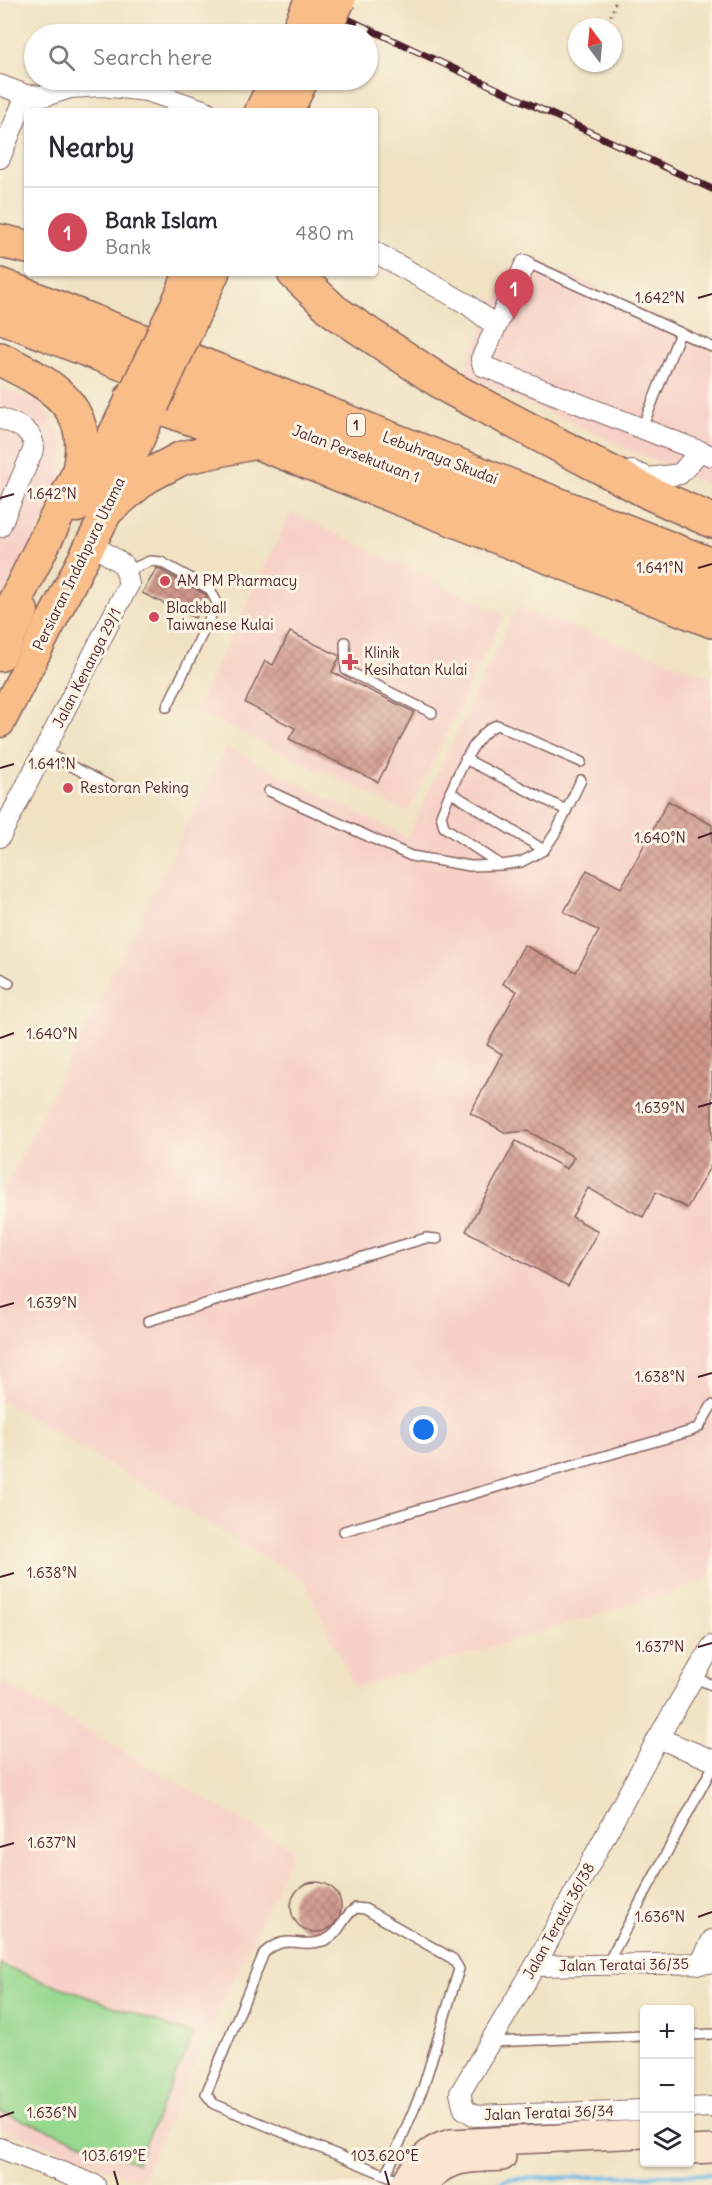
<!DOCTYPE html>
<meta charset="utf-8">
<style>
:root{--surface:#fff;--page:#f7f7f7;--text:#2b2b33;--muted:#7c7c81;--line:#e1e1e2;--accent:#d1495b}
body{margin:0;font-family:Delius,sans-serif;background:var(--page);color:var(--text)}
.controls{position:absolute;right:18px;bottom:18px;display:grid;overflow:hidden;border-radius:6px;box-shadow:0 2px 4px #0004}
.controls button{width:54px;height:54px;display:grid;place-items:center;padding:0;border:0;border-bottom:2px solid var(--line);background:var(--surface);color:var(--text);font:30px sans-serif}
.compass{position:absolute;left:568px;top:18px;width:54px;height:54px;border-radius:50%;background:var(--surface);box-shadow:0 2px 4px #0004;rotate:344deg}
.you{position:absolute;left:424px;top:1430px;width:21px;height:21px;margin:-15px;border:4px solid #fff;border-radius:50%;background:#1a73e8;box-shadow:0 0 0 9px #1a73e833}
.badge{display:grid;place-items:center;width:39px;height:39px;border-radius:50%;background:var(--accent);color:#fff;font-size:20px;font-weight:700}
.pin{position:absolute;translate:-50% -50px;filter:drop-shadow(0 2px 3px #0008)}
.pin::after{content:'';position:absolute;top:32px;width:21px;height:18px;background:inherit;clip-path:polygon(0 0,100% 0,50% 100%)}
.list{margin:0;padding:0;list-style:none}
h2{display:flex;justify-content:space-between;align-items:center;height:78px;margin:0;padding:0 24px;font-size:26px}
h2 small{font-size:20px;font-weight:400;color:var(--muted)}
.list li{display:grid;grid-template-columns:39px 1fr auto;gap:18px;align-items:center;box-sizing:border-box;height:90px;padding:0 24px;border-top:2px solid var(--line)}
.list b{display:block;font-size:22px;white-space:nowrap}
.list p{margin:0;font-size:20px;white-space:nowrap;color:var(--muted)}
.list em{font-size:20px;font-style:normal;color:var(--muted)}
.icon{flex:none;width:33px;height:33px;fill:none;stroke:currentColor;stroke-width:2;stroke-linecap:round;stroke-linejoin:round}
.map{position:relative;flex:none;width:712px;height:2185px;overflow:hidden}
.search{position:absolute;background:var(--surface);box-shadow:0 2px 4px #0004;left:24px;top:24px;width:354px;height:66px;display:flex;align-items:center;gap:15px;box-sizing:border-box;padding:0 21px;border-radius:33px;color:var(--muted);font-size:22px}
.panel{position:absolute;background:var(--surface);box-shadow:0 2px 4px #0004;left:24px;top:108px;width:354px;height:168px;border-radius:6px}
.map>svg:first-child{display:block}
</style>
<div class="map">
<svg width="712" height="2185" viewBox="0 0 712 2185">
<defs>
<pattern id="building-cross-hatch" width="8" height="8" patternUnits="userSpaceOnUse" patternTransform="scale(1.5)"><rect width="8" height="8" fill="#d1988d"/><path d="M0 0l8 8M0 8l8-8" fill="none" stroke="#ac7b73"/></pattern>
</defs>
<rect width="100%" height="100%" fill="#fcf5e5"/>
<filter id="ink" filterUnits="userSpaceOnUse"><feTurbulence type="fractalNoise" baseFrequency=".0167" numOctaves="2"/><feDisplacementMap in="SourceGraphic" scale="12" xChannelSelector="R" yChannelSelector="G"/><feConvolveMatrix kernelMatrix="1 2 1 2 8 2 1 2 1" color-interpolation-filters="sRGB"/></filter>
<filter id="wash" filterUnits="userSpaceOnUse"><feTurbulence type="fractalNoise" baseFrequency=".008" numOctaves="4" result="noise"/><feDisplacementMap in="SourceGraphic" scale="24" xChannelSelector="R" yChannelSelector="G"/><feGaussianBlur stdDeviation="1.35" result="paint"/><feColorMatrix in="noise" values="0 0 0 0 0 0 0 0 0 0 0 0 0 0 0 0 0 1.4 0 .05"/><feComposite in="paint" operator="in"/></filter>
<g filter="url(#wash)">
<rect width="100%" height="100%" fill="#f0e2c3"/>
<g fill="#f7d1c8">
<polygon points="519,251 712,342 712,487 462,373"/>
<polygon points="0,388 41,403 64,445 59,495 0,602"/>
<polygon points="291,512 504,614 408,812 195,711"/>
<polygon points="517,607 712,677 712,1569 705,1582 355,1688 305,1581 0,1400 0,1198 226,747 407,838"/>
<polygon points="0,1680 293,1850 141,2181 0,2128"/>
</g>
<polygon fill="#97d88f" stroke="#707c5d" stroke-width="1.5" points="0,1965 193,2035 137,2163 0,2112"/>
<g fill="none" stroke-linecap="round" stroke-linejoin="round">
<polyline stroke="#6bb6e4" stroke-width="4.5" points="496,2185 509,2179 712,2174"/>
</g>
<g id="blocks">
<g fill="url(#building-cross-hatch)">
<polygon points="157,568 207,595 195,618 142,593"/>
<polygon points="290,632 340,656 332,672 414,712 378,782 289,739 295,728 245,703 265,661 273,665"/>
<polygon points="668,801 712,825 712,1163 687,1208 656,1192 643,1217 588,1188 572,1217 598,1231 568,1286 466,1231 516,1141 567,1169 574,1157 528,1131 506,1133 470,1113 502,1054 487,1045 517,991 503,984 524,945 576,972 599,931 564,912 587,870 621,888"/>
<circle cx="316" cy="1907" r="25"/>
</g>
</g>
</g>
<g filter="url(#ink)">
<use href="#blocks" fill-opacity="0" stroke="#846360" stroke-width="1.5"/>
<g fill="none" stroke-linecap="round" stroke-linejoin="round">
<g stroke="#846360" stroke-width="12">
<g id="lane">
<polyline points="525,265 528,263 712,347"/>
<polyline points="642,428 680,333"/>
<polyline points="127,571 150,561 161,562 210,589 217,603 167,707"/>
<polyline points="345,642 346,670 432,713"/>
<polyline points="44,752 112,787"/>
<polyline points="465,759 566,810"/>
<polyline points="269,791 411,856 470,866 501,865 521,862 544,850 556,832 581,780"/>
<polyline points="450,792 544,850"/>
<path d="M501,865L444,827L441,815C451,791 471,734 497,725L581,762"/>
<polyline points="0,978 9,983"/>
<polyline points="148,1321 426,1238 437,1239"/>
<polyline points="344,1531 691,1431 699,1427 712,1405"/>
<polyline points="693,1677 712,1685"/>
<polyline points="607,1964 712,1768"/>
<polyline points="690,2035 712,2034"/>
<polyline points="491,2042 644,2036"/>
<path d="M386,2175L423,2088L459,1969L453,1959L365,1909L356,1908C341,1917 341,1935 323,1941C299,1949 287,1932 264,1953L206,2094L214,2104L386,2175L402,2181"/>
</g>
</g>
<g stroke="#846360" stroke-width="22">
<g id="street">
<polyline points="0,85 26,95 0,158"/>
<polyline points="26,95 45,96 70,88 102,86 147,91 206,111"/>
<polyline points="375,252 467,304 496,326"/>
<polyline points="525,265 481,359 483,366 712,456"/>
<path d="M0,418C16,425 33,428 34,448L0,527"/>
<polyline points="632,471 649,478 680,474 700,451"/>
<polyline points="0,837 129,584 124,565 90,543"/>
<polyline points="658,1738 712,1760"/>
<polyline points="700,1964 712,1940"/>
<polyline points="535,1966 712,1963"/>
<polyline points="690,2108 712,2107"/>
<polyline points="644,2110 475,2116 464,2109 460,2093 535,1966 658,1738 712,1646"/>
<polyline points="0,2148 95,2185"/>
</g>
</g>
<g stroke="#846360" stroke-width="30">
<g id="secondary">
<polyline points="690,2150 712,2149"/>
<path d="M404,2185C416,2164 427,2149 451,2143L644,2134"/>
<path d="M426,2185C441,2156 474,2159 502,2157"/>
</g>
</g>
<g stroke="#846360" stroke-width="33">
<g id="primary">
<polyline points="260,111 275,80"/>
<polyline points="288,111 303,80"/>
<polyline points="178,300 189,273"/>
<polyline points="198,308 214,273"/>
<polyline points="77,507 132,397"/>
<polyline points="0,656 23,611"/>
<polyline points="0,722 109,508 154,405"/>
</g>
</g>
<g stroke="#846360" stroke-width="36">
<g id="highway">
<polyline points="0,241 27,247"/>
<polyline points="294,273 334,311 450,388 650,493 712,521"/>
<polyline points="0,285 712,565"/>
<polyline points="0,316 712,592"/>
<path d="M0,359C53,385 95,407 78,474L0,631"/>
<polyline points="132,397 256,442 712,621"/>
<polyline points="109,508 146,477 182,458 256,442"/>
</g>
</g>
<g stroke="#846360" stroke-width="3" stroke-dasharray="1.5 4.5" stroke-linecap="butt">
<polyline points="607,27 616,0"/>
<polyline points="595,64 595,63"/>
</g>
<use href="#lane" stroke="#fff" stroke-width="9"/>
<use href="#street" stroke="#fff" stroke-width="20"/>
<use href="#secondary" stroke="#fce5d0" stroke-width="27"/>
<use href="#primary" stroke="#f8bd89" stroke-width="30"/>
<use href="#highway" stroke="#f8bd89" stroke-width="33"/>
<g stroke="#4a1f2b" stroke-width="7">
<polyline id="rail" points="307,0 712,189"/>
</g>
<use href="#rail" stroke="#fcf5e5" stroke-width="4.5" stroke-dasharray="14" stroke-linecap="butt"/>
<g stroke="#846360" stroke-width="33" stroke-linecap="butt">
<g id="primary-bridge">
<polyline points="295,34 310,0"/>
<polyline points="324,34 340,0"/>
<polyline points="132,397 178,300"/>
<polyline points="154,405 198,308"/>
</g>
</g>
<use href="#primary-bridge" stroke="#f8bd89" stroke-width="30"/>
</g>
</g>
<path fill="none" stroke="#4a1f2b" stroke-width="2" d="M698,298L712,294M0,498L14,494M698,568L712,564M0,768L14,764M698,838L712,833M0,1038L14,1033M698,1107L712,1103M0,1307L14,1303M698,1377L712,1373M0,1577L14,1573M698,1647L712,1643M0,1847L14,1843M698,1917L712,1912M0,2117L14,2112M114,2171L118,2185M385,2171L389,2185"/>
<g fill="#d1495b" stroke="#fcf5e5" stroke-width="2">
<circle cx="165" cy="581" r="6"/>
<circle cx="154" cy="617" r="6"/>
<path d="M347 653h6v6h6v6h-6v6h-6v-6h-6v-6h6z"/>
<circle cx="68" cy="788" r="6"/>
</g>
<g text-anchor="middle" stroke-width="6" stroke-linejoin="round" paint-order="stroke">
<rect fill="#fcf5e5" stroke="#7f5f63" stroke-width="1.5" x="347" y="414" width="18" height="22" rx="4.5"/>
<g font-size="14" font-weight="bold" fill="#4a1f2b">
<text x="356" y="430">1</text>
</g>
<g font-size="15" fill="#4a1f2b" stroke="#fcf5e5">
<text transform="translate(356 454) rotate(21)" y="5">Jalan Persekutuan 1</text>
<text transform="translate(440 458) rotate(21)" y="5">Lebuhraya Skudai</text>
<text transform="translate(79 564) rotate(-64)" y="5">Persiaran Indahpura Utama</text>
<text transform="translate(87 668) rotate(-63)" y="5">Jalan Kenanga 29/1</text>
<text transform="translate(559 1921) rotate(-61)" y="5">Jalan Teratai 36/38</text>
<text transform="translate(624 1965) rotate(-1)" y="5">Jalan Teratai 36/35</text>
<text transform="translate(549 2113) rotate(-2)" y="5">Jalan Teratai 36/34</text>
</g>
<g font-size="15" fill="#4a1f2b" stroke="#fcf5e5" text-anchor="start">
<text x="177" y="586">AM PM Pharmacy</text>
<text x="166" y="613">Blackball<tspan x="166" dy="17">Taiwanese Kulai</tspan></text>
<text x="364" y="658">Klinik<tspan x="364" dy="17">Kesihatan Kulai</tspan></text>
<text x="80" y="793">Restoran Peking</text>
</g>
</g>
<g font-size="15" text-anchor="middle" fill="#4a1f2b" stroke="#fcf5e5" stroke-width="6" stroke-linejoin="round" paint-order="stroke">
<text x="660" y="303">1.642°N</text>
<text x="52" y="499">1.642°N</text>
<text x="660" y="573">1.641°N</text>
<text x="52" y="769">1.641°N</text>
<text x="660" y="843">1.640°N</text>
<text x="52" y="1039">1.640°N</text>
<text x="660" y="1113">1.639°N</text>
<text x="52" y="1308">1.639°N</text>
<text x="660" y="1382">1.638°N</text>
<text x="52" y="1578">1.638°N</text>
<text x="660" y="1652">1.637°N</text>
<text x="52" y="1848">1.637°N</text>
<text x="660" y="1922">1.636°N</text>
<text x="52" y="2118">1.636°N</text>
<text x="114" y="2161">103.619°E</text>
<text x="385" y="2161">103.620°E</text>
</g>
</svg>
<div class="controls">
<button>+</button>
<button>−</button>
<button><svg class="icon" aria-label="layers" viewBox="0 0 24 24"><path d="M12 4l9 5-9 5-9-5zM3 14l9 5 9-5"/></svg></button>
</div>
<svg class="compass" viewBox="-18 -18 36 36"><path d="M0-13l5 13h-10z" fill="#e53935"/><path d="M0 13l5-13h-10z" fill="#7c7c81"/></svg>
<div class="you"></div>
<div class="pin badge" style="left:514px;top:319px">1</div>
<div class="search"><svg class="icon" aria-label="search" viewBox="0 0 24 24"><circle cx="10" cy="10" r="6"/><path d="M15 15l6 6"/></svg>Search here</div>
<section class="panel">
<h2>Nearby<small></small></h2>
<ul class="list">
<li><span class="badge">1</span><div><b>Bank Islam</b><p>Bank</p></div><em>480 m</em></li>
</ul>
</section>
</div>
